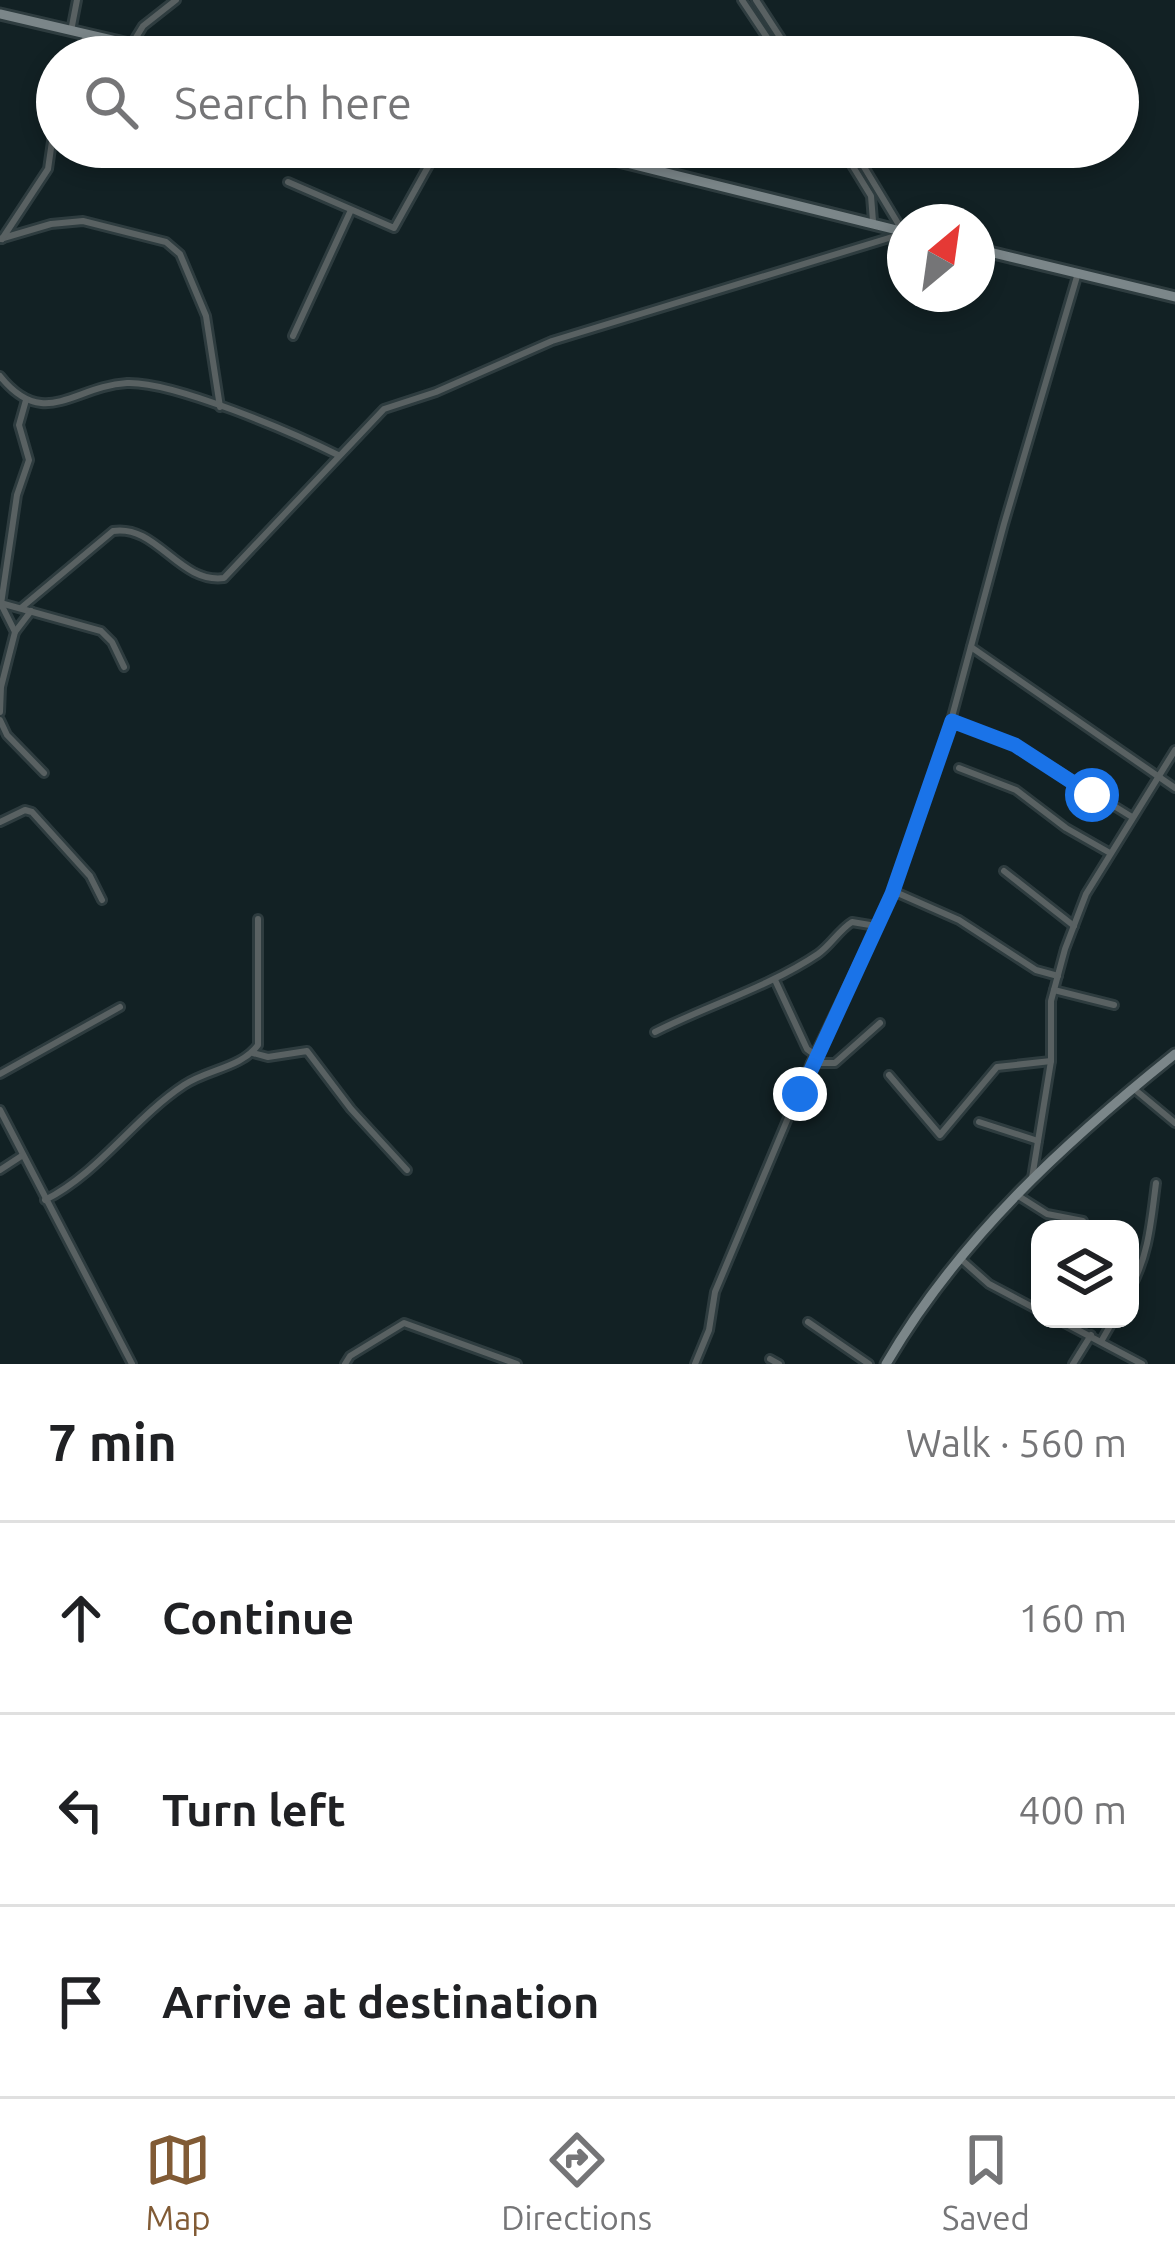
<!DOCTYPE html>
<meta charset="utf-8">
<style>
:root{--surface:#fff;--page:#f2f2f2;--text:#202124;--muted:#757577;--line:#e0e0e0;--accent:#815b35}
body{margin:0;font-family:Ubuntu,sans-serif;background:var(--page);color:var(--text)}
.controls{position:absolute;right:36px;bottom:36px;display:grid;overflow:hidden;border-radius:24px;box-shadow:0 6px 18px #0003}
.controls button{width:108px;height:108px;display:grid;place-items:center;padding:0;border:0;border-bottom:3px solid var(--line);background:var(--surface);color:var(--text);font:60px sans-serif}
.compass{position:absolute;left:887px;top:204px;width:108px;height:108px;border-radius:50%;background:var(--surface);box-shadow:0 6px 18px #0003;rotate:29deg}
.stop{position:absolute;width:36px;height:36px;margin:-27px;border:9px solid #1a73e8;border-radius:50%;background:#fff}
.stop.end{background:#1a73e8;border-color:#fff;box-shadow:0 3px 12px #0008}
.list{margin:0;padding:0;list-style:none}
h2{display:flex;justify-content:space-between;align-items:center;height:156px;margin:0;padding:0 48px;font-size:51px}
h2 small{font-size:39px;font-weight:400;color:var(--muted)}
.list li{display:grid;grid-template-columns:78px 1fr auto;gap:36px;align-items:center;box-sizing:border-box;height:192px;padding:0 48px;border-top:3px solid var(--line)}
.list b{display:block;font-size:45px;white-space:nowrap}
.list em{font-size:39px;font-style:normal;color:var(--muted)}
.icon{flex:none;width:66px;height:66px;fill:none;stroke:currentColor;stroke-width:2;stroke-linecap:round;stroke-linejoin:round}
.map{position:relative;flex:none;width:1175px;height:1364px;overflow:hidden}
.search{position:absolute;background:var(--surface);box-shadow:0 6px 18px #0003;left:36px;right:36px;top:36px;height:132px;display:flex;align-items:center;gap:30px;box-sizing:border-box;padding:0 42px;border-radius:66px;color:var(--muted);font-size:45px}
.sheet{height:732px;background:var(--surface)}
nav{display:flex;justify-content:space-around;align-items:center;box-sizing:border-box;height:168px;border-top:3px solid var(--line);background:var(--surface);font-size:33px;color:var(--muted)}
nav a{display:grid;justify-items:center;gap:6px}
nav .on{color:var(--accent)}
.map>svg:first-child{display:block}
</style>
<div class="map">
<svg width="1175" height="1364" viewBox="0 0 1175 1364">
<rect width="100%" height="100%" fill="#122124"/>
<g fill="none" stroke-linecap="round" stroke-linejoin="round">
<g stroke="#2e3c3f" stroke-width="12">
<g id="street">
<polyline points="742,0 780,57"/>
<polyline points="756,0 793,57"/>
<polyline points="71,31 77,0"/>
<polyline points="132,44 143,26 176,0"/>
<polyline points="75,57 87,35"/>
<polyline points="841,147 871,196 873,221"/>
<polyline points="852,147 902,230"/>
<polyline points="288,182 394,228 439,147"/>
<polyline points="0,239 51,224 83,221 166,242 180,254 206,316 220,407"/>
<polyline points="2,239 48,169 57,107"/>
<polyline points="293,336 351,210"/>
<path d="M0,376C44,431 74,386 127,383C173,381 294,433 338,455"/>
<polyline points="4,604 101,631 112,642 124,667"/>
<path d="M21,608L113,531C157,524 179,584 224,578L384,409L436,392L552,341L902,234"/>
<polyline points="15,632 31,611"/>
<polyline points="971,647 1175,788"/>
<polyline points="0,712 1,687 15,632 1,604 17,495 29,460 19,425 26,400"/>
<polyline points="0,720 7,735 44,773"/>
<polyline points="952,721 1015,745 1132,817"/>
<polyline points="959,768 1016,790 1066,828 1110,853"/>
<polyline points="0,822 25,810 32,812 90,876 102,900"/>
<polyline points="1004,871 1074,926"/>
<polyline points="893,891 959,920 1036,970 1058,976"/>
<polyline points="775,980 807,1049 815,1055"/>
<polyline points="1054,990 1114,1005"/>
<path d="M655,1032C708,1005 769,987 818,954C831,945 839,930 852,922L876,926"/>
<polyline points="253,1053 268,1057 307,1051 351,1109 407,1170"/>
<polyline points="811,1063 835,1063 880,1023"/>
<polyline points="0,1074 120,1007"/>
<polyline points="889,1075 940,1135 997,1067 1051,1061"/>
<polyline points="1133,1088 1175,1123"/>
<polyline points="0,1110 132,1364"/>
<polyline points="979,1122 1038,1141"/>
<polyline points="0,1170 23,1155"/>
<polyline points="1032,1178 1051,1061 1051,1001 1065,949 1086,894 1175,750"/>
<polyline points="1017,1195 1047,1214 1083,1221"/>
<path d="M45,1200C99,1173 134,1118 184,1085C208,1069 241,1068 258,1045V919"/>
<polyline points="962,1260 989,1284 1040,1311"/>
<path d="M1130,1289C1149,1255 1151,1221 1156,1183"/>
<polyline points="1057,1319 1142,1364"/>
<polyline points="808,1322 869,1364"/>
<polyline points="1102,1340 1114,1319"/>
<polyline points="770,1359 779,1364"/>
<polyline points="345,1364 350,1356 404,1323 517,1364"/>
<polyline points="695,1364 709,1330 715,1292 811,1063 892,894 912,837 946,739 1004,524 1078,273"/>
<polyline points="1073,1364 1091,1335"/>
</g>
</g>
<g stroke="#2e3c3f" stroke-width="15">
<g id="secondary">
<polyline points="0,14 185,57"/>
<polyline points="562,147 905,232"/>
<polyline points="977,249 1175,297"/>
<path d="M886,1364C958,1240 1064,1143 1175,1054"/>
</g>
</g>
<use href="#street" stroke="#596162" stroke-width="6"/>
<use href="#secondary" stroke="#7b8689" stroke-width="9"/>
</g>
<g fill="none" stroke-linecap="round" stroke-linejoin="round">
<polyline stroke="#1a73e8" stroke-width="15" points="800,1094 892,894 952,721 1015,745 1092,795"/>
</g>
</svg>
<div class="controls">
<button><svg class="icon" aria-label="layers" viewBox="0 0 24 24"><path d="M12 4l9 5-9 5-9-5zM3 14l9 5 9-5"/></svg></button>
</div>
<svg class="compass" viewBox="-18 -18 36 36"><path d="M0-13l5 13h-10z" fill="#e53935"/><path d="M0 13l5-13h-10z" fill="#757577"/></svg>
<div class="stop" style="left:1092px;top:795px"></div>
<div class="stop end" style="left:800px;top:1094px"></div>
<div class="search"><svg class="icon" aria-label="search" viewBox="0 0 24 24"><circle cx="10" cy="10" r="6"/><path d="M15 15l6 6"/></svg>Search here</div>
</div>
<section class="sheet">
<h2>7 min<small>Walk · 560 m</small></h2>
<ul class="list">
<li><svg class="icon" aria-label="ahead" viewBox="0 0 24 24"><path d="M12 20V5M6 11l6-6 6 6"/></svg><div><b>Continue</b></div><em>160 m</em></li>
<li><svg class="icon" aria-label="left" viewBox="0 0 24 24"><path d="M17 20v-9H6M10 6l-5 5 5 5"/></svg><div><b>Turn left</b></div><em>400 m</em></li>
<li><svg class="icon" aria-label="arrive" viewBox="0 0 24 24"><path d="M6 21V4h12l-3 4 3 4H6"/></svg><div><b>Arrive at destination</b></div></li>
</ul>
</section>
<nav>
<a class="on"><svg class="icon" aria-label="map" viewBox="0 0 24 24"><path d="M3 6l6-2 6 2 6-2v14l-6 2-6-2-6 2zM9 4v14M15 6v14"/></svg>Map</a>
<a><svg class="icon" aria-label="directions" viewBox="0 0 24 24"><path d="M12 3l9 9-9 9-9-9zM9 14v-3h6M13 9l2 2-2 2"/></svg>Directions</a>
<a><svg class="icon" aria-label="saved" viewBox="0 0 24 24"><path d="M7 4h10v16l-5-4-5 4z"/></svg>Saved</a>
</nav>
